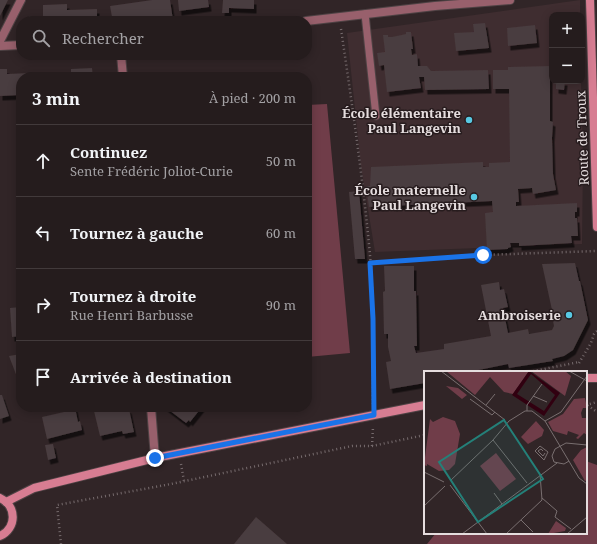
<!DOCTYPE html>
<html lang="fr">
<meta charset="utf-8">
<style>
:root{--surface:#251c1d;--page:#2d2526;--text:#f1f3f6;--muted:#a3a1a4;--line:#423a3b}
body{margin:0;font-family:"Noto Serif",serif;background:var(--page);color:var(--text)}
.controls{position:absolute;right:12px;top:12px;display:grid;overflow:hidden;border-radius:8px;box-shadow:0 2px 10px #0003}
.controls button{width:36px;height:36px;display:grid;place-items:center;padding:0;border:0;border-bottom:1px solid var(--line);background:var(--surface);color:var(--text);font:20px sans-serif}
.stop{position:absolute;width:12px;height:12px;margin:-9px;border:3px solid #1a73e8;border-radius:50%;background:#fff}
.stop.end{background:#1a73e8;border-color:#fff;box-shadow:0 1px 4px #0008}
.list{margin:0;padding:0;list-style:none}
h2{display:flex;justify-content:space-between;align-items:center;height:52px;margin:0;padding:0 16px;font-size:17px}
h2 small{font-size:13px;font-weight:400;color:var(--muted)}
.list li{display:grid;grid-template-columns:26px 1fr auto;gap:12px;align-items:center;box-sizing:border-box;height:72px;padding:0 16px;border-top:1px solid var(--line)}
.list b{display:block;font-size:15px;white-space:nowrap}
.list p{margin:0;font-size:13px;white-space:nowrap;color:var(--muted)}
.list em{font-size:13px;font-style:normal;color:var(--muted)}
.icon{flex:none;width:22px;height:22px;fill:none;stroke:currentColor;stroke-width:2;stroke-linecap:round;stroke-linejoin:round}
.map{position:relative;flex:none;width:597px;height:544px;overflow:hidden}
.search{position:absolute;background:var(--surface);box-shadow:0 2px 10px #0003;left:16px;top:16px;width:296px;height:44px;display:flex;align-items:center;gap:10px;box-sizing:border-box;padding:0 14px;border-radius:16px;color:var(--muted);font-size:15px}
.panel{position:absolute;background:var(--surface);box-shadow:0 2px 10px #0003;left:16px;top:72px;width:296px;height:340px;border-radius:16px}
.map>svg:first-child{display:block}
</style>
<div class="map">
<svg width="597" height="544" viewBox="0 0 597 544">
<defs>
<filter id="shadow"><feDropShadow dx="2.5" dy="4.5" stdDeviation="0" flood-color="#0009"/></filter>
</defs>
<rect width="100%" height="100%" fill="#312527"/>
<polygon fill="#3f2d30" points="580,0 580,15 552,15 552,81 581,81 583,159 582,244 375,252 361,166 347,33"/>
<g fill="#703d49">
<polygon points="327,104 350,353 307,357 307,105"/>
<polygon points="586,461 597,465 597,544 427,544 436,533 586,533"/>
</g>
<g fill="#493c3f" filter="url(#shadow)">
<polygon points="0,0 8,0 0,16"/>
<polygon points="152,0 170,0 173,20 162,21 106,21 106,18 112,17 110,6"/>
<polygon points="178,0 208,0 209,7 179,11"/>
<polygon points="223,0 254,0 254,9 229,8 229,13 222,13"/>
<polygon points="67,4 67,10 97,9 97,21 27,21 29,16 43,16 43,5"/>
<polygon points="485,23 489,48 456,51 454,33 474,32 473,24"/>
<polygon points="535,25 537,43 508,46 507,28"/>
<polygon points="406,32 411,32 413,49 411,49 412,55 417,54 418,66 427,66 431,71 488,70 489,89 425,90 424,77 419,77 421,88 387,92 384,65 379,66 377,53 385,52 383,35 388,35 388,37 392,37 406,34"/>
<polygon points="550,66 550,121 553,122 552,138 553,174 556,190 533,194 532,188 518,189 519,202 516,202 516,206 577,203 577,212 575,212 575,218 577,218 578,236 571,236 572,243 519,246 519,243 510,243 511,247 508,248 508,249 487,250 485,213 493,212 492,201 369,207 366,186 370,186 371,167 483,162 483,167 489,167 489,163 510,162 509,89 493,89 493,70 508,70 508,67"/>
<polygon points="92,68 93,77 71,77 71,69"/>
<polygon points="0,69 7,69 7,74 30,73 30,77 21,77 21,95 0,96"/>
<polygon points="556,81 565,81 564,90 556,89"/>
<polygon points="359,191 365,259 355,259 349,192"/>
<polygon points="18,193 21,193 21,224 19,224"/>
<polygon points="575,263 579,281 580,281 588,320 573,350 564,356 552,359 553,361 509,368 508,364 469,372 425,372 425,383 390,389 386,362 391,361 388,347 388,334 384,334 383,292 385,291 384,266 414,266 414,291 416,291 417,346 414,346 416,353 444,349 444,344 491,336 481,285 499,282 500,290 504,289 508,307 503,308 508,333 528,329 529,334 552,330 554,326 551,311 552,310 542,264"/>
<polygon points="21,307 21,336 12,337 10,308"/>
<polygon points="21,354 21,385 20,385 9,356"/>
<polygon points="0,395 2,395 9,416 0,419"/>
<polygon points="65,407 75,407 78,422 80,421 82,430 47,439 42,417 64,412"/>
<polygon points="93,407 116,407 118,412 129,409 134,432 123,434 122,431 100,436"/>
<polygon points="165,407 202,407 190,422 189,420 186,423"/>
<polygon points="53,444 56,458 48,460 45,445"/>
<polygon points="256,517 287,544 234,544"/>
</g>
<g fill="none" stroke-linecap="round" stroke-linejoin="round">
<g stroke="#4e4244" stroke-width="9">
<polyline id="lane" points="365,14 376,116"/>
</g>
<g stroke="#4e4244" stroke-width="10">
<g id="street">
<polyline points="306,21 435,6 510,0"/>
<polyline points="0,41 21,0"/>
<polyline points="0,46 21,45"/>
<polyline points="121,55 123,77"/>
<polyline points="151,407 155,458"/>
</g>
</g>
<g stroke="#4e4244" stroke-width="10">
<g id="secondary">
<polyline points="590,0 597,227"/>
<polyline points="586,378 597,378"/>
<path d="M0,498C17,506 17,528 0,536"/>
<polyline points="6,502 34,488 155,458 425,405"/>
</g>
</g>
<g stroke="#766b6d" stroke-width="2.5" stroke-dasharray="1 3" stroke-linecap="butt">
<path d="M341,29C352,104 363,179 370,255C374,304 373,354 373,404"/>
<polyline points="370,263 483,255 597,251"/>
<polyline points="579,363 591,343 594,334 597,331"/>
<polyline points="529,372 579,362"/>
<polyline points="586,402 587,405 597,412"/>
<polyline points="586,405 597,402"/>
<polyline points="372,446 373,427"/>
<polyline points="181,464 184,481"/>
<polyline points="61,544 57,505 171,484 352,446 372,446 425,435"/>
</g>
<use href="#lane" stroke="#98606c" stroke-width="7"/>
<use href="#street" stroke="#98606c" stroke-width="8"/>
<use href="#secondary" stroke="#d77d92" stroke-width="8"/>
</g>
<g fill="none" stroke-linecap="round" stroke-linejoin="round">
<polyline stroke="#1a73e8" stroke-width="5" points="155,458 374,415 373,319 370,263 483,255"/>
</g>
<g fill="#58c9e3" stroke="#271c1e" stroke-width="1.5">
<circle cx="469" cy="120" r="4"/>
<circle cx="474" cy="197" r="4"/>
<circle cx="569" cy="315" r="4"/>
</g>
<g text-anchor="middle" stroke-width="3" stroke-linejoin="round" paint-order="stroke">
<g font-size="13" font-weight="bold" fill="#e5ddde" stroke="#271c1e" text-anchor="end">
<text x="461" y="118">École élémentaire<tspan x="461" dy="15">Paul Langevin</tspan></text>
<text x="466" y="195">École maternelle<tspan x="466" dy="15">Paul Langevin</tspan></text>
<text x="561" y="320">Ambroiserie</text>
</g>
<g font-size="13" fill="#e5ddde" stroke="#271c1e">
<text transform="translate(582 138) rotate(-92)" y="5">Route de Troux</text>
</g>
</g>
<g transform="translate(424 371)">
<rect width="163" height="163" fill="#312527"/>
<path d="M22,0H105L89,23L80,21L66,6L51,24ZM107,0H141L147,5L141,25ZM22,15L34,17L43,24L38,28ZM161,27L163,37H159L157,42L158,47H163V64L160,62L154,68L152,67L155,64L144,60L143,64L129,60L124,51L139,43L150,28ZM19,46L31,50L36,63L31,93L25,99L15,100L3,93V95L0,94L6,48L9,51ZM112,50L120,59L118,65L104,73L97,66ZM163,76V109L161,110L149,89L157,79ZM72,82L92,108L76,120L56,95ZM132,150L142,157L141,160L124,163Z" fill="#703d49"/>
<path d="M105,0L136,22L120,45L88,24ZM107,3L131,24L120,40L93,23Z" fill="#310010" fill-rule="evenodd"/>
<path fill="none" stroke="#796f70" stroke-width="1" d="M17,0L81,49M145,0L163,10M109,25L123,31M46,28L68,44L71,41M62,34L71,23M103,40V34L118,13M121,50L137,41L163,5M69,69L103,112M116,75L124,81L120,89L111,80ZM119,80L117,78L114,80L119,85L121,82M145,90L140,93L130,91L128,85L131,78L142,72L163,74M0,101L20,111M26,110L69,69L85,50L101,40H108L121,50L155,107L163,113M26,114L63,163M70,122L78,133M118,127L133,140L131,146L147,158M0,135L21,115M97,149L109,161M38,163L133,92M82,163L118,129L116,103M143,163L163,146"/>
<path fill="#248079" fill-opacity="0.15" stroke="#248079" stroke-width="2" d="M80,49L119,108L54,151L15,91Z"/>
<rect width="163" height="163" fill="none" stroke="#e5ddde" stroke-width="2"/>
</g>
</svg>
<div class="controls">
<button>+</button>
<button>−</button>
</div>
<div class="stop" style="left:483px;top:255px"></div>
<div class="stop end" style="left:155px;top:458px"></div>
<div class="search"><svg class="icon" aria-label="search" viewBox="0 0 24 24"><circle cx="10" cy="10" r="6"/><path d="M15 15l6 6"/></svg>Rechercher</div>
<section class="panel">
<h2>3 min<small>À pied · 200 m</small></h2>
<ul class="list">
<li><svg class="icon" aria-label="ahead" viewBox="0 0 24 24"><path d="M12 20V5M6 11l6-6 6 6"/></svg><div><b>Continuez</b><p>Sente Frédéric Joliot-Curie</p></div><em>50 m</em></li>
<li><svg class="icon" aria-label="left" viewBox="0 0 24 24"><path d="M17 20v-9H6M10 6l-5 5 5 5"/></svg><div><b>Tournez à gauche</b></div><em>60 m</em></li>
<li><svg class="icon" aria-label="right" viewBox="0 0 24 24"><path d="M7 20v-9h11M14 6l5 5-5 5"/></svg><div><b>Tournez à droite</b><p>Rue Henri Barbusse</p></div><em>90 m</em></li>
<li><svg class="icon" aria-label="arrive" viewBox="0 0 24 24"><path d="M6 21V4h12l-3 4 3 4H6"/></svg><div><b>Arrivée à destination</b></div></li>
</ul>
</section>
</div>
